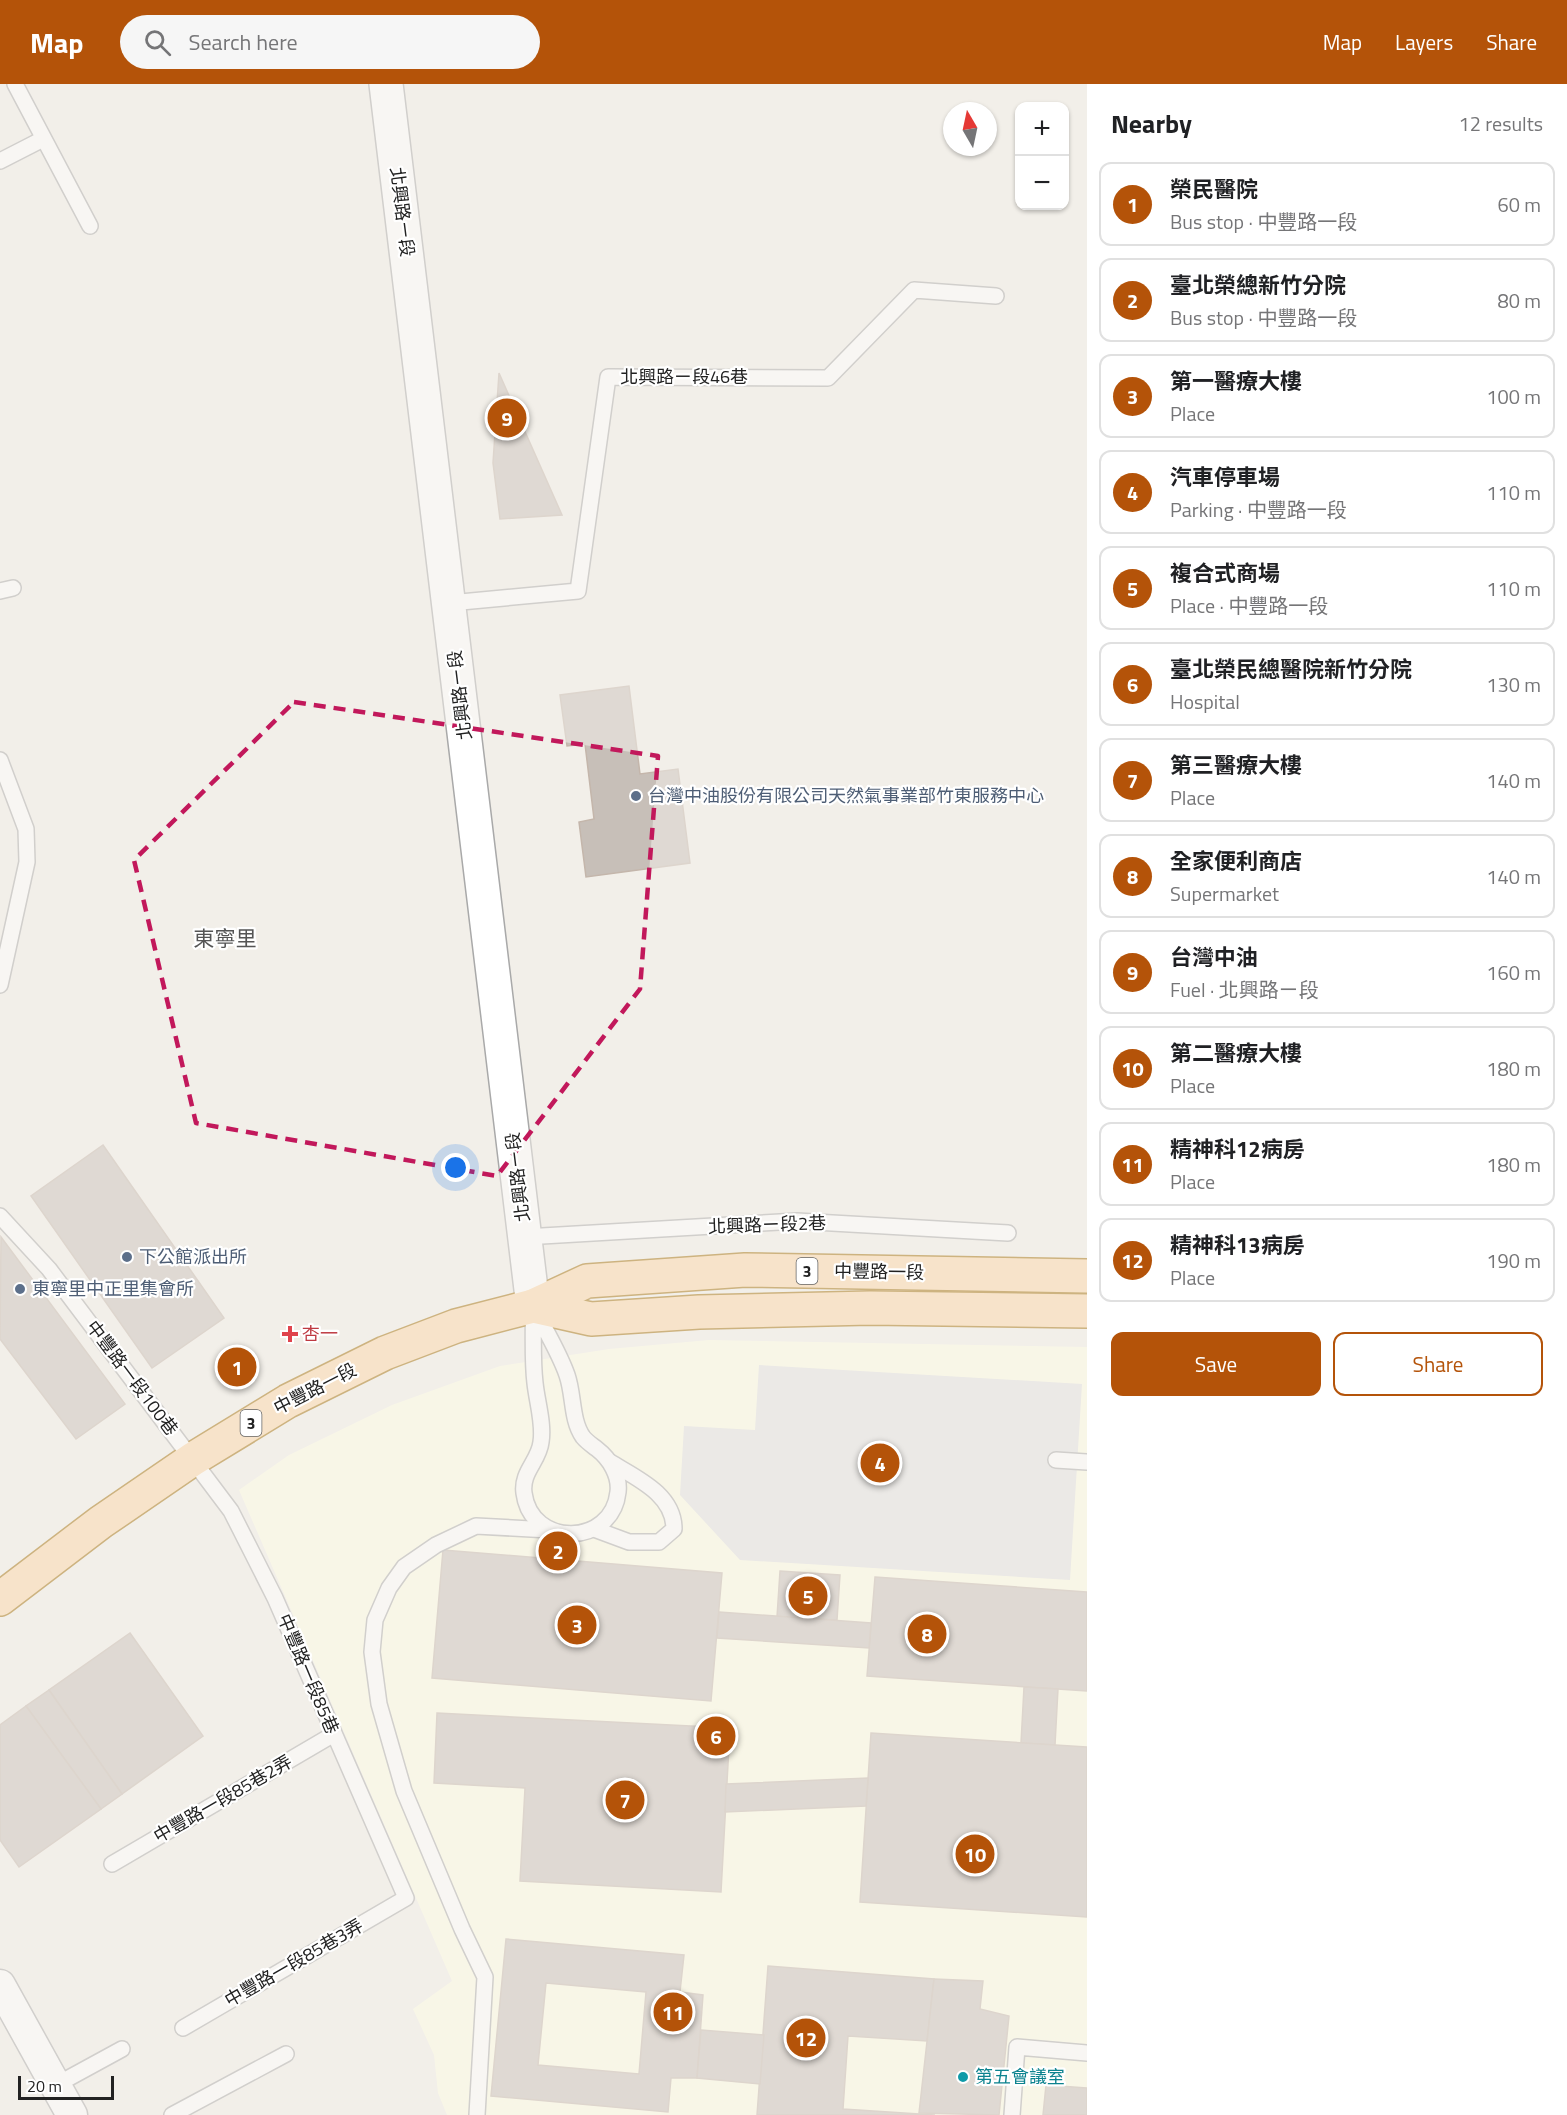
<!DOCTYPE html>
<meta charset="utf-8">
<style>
:root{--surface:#fff;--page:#f6f6f6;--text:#202124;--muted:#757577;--line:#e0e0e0;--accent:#b45309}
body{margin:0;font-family:"Titillium Web","Noto Sans TC",sans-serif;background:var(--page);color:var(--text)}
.controls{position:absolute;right:18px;top:18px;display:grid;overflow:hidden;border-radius:12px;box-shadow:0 2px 4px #0004}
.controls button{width:54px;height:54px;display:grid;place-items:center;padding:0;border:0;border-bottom:2px solid var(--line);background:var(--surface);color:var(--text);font:30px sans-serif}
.compass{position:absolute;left:943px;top:18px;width:54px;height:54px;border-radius:50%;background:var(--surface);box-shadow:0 2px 4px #0004;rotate:351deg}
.scale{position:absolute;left:18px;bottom:15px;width:96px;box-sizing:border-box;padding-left:6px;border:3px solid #222;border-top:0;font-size:16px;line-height:21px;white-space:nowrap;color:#222;-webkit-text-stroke:4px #fff;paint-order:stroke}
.you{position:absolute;left:456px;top:1084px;width:21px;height:21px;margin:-15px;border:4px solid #fff;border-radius:50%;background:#1a73e8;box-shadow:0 0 0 9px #1a73e833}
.badge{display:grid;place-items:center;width:39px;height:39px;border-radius:50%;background:var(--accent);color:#fff;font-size:20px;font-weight:700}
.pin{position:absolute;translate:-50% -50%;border:3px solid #fff;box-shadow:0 2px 6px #0006}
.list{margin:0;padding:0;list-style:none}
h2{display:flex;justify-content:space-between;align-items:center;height:78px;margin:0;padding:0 24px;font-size:26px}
h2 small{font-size:20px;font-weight:400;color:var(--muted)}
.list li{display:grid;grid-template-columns:39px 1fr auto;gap:18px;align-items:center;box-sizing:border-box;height:84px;margin:0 12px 12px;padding:0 12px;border:2px solid var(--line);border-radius:12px}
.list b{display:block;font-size:22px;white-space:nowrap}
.list p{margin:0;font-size:20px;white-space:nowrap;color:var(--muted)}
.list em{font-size:20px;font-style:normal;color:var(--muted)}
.actions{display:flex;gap:12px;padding:18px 24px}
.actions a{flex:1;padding:14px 0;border:2px solid var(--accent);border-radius:12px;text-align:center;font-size:21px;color:var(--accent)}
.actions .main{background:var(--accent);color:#fff}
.icon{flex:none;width:33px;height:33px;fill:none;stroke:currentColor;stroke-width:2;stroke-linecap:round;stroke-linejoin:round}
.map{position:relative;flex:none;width:1087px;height:2031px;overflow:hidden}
header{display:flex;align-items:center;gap:36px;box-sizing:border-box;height:84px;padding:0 30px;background:var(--accent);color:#fff}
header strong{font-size:28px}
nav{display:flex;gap:33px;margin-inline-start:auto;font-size:21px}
.search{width:420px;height:54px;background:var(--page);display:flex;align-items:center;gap:15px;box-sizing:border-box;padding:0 21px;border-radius:33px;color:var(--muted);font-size:22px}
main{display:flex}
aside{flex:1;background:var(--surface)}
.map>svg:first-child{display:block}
</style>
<header>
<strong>Map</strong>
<div class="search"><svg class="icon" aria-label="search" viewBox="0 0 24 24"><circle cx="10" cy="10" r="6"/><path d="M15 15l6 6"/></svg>Search here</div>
<nav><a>Map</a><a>Layers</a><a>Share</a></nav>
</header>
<main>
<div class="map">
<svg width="1087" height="2031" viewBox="0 0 1087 2031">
<rect width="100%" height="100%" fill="#f2efe9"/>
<polygon fill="#ffffe5" points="709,1256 1087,1263 1087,2031 447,2031 438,2009 434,1971 413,1925 452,1897 239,1406 289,1371 392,1321 500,1282 609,1265"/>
<polygon fill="#e2e2e2" points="759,1281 1082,1300 1070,1496 740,1476 680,1411 684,1342 755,1346"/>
<g fill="#c7bfb8" stroke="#c4b6ab" stroke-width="1.5" fill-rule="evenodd">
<polygon points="499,289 562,431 500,435 493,379"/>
<polygon points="629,602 640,690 678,685 690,779 586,793 579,738 594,735 585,660 567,662 560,611"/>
<polygon points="103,1061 224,1234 152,1284 31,1112"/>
<polygon points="1,1153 125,1320 76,1355 0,1255"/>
<polygon points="443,1466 722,1489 711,1617 432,1594"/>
<polygon points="780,1487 840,1491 837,1536 777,1533"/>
<polygon points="875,1493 1087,1508 1087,1607 867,1592"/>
<polygon points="719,1528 871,1539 869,1564 717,1554"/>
<polygon points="130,1549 203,1652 122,1710 49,1606"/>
<polygon points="1024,1603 1058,1605 1055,1661 1021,1659"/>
<polygon points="49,1606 122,1710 101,1725 26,1622"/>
<polygon points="26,1622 101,1725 19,1783 0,1756 0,1641"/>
<polygon points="437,1629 730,1644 721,1808 520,1797 525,1704 434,1699"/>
<polygon points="871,1649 1087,1663 1087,1833 860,1818"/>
<polygon points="868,1694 866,1722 725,1728 726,1700"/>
<path d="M506,1855L684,1871L680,1908L703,1911L697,1994H671L668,2028L491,2012ZM546,1899L646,1908L639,1990L538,1981Z"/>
<polygon points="768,1882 934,1895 927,1957 848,1952 843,2025 935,2031 757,2031"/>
<polygon points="934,1895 983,1897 980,1925 1009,1932 999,2031 919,2029"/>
<polygon points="701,1946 764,1951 760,2000 697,1994"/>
<polygon points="1046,2001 1087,2004 1087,2031 1043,2031"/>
</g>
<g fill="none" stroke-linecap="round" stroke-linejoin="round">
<g stroke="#a9a9a9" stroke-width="18">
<g id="service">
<polyline points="15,0 90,142"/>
<polyline points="0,77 43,55"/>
<polyline points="0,507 13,504"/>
<polyline points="450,519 578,507 608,293 828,294 914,206 996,212"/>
<polyline points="0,676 26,745 27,778 0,901"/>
<polyline points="0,1132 49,1185 231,1427 275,1514 406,1814 183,1944"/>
<polyline points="525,1153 797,1137 1008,1149"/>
<path d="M533,1222C544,1244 559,1268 567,1291C574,1311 571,1336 583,1353C587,1358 592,1361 597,1365C610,1375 620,1392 618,1408C612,1463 531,1464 524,1409C521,1388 539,1377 541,1358C544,1340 537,1318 535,1299C532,1274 534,1247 533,1222Z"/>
<polyline points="1056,1376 1087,1378"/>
<path d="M594,1445L629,1458H659L674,1445C674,1410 636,1394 610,1378"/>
<polyline points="112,1780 334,1650"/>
<polyline points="56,2001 122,1965"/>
<polyline points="172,2031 286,1970"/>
<polyline points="477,2031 485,1893 462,1845 404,1707 379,1620 372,1568 375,1536 389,1504 404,1483 436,1461 476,1442 549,1446"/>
<polyline points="1012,2031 1017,1963 1087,1969"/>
</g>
</g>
<g stroke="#a9a9a9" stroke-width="33">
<polyline id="minor" points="0,1901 72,2031"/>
</g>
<g stroke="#a9a9a9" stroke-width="36">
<polyline id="tertiary" points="386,0 533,1222"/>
</g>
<g stroke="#a06b00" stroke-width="36">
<g id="primary">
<polyline points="533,1222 591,1235 699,1228 870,1224 1087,1227"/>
<polyline points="0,1515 101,1438 193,1375 288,1317 385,1269 456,1242 533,1222 587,1197 745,1186 1087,1192"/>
</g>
</g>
<use href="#service" stroke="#fff" stroke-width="15"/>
<use href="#minor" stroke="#fff" stroke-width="30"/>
<use href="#tertiary" stroke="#fff" stroke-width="33"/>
<use href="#primary" stroke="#fcd6a4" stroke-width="33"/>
</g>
<path d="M0 0H1087V2031H0ZM294,618L658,672L640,905L497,1092L196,1039L134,776Z" fill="#f2efe9" fill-opacity=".55" fill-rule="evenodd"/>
<path fill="none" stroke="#c2185b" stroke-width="4.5" stroke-dasharray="12 8" stroke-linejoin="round" d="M294,618L658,672L640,905L497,1092L196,1039L134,776Z"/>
<g fill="#5c6f8a" stroke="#fff" stroke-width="2">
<circle cx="636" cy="712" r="6"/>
<circle cx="127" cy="1173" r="6"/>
<circle cx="20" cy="1205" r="6"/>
</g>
<path fill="#e0444e" stroke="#fff" stroke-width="2" d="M287 1241h6v6h6v6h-6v6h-6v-6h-6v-6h6z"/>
<circle fill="#0f9aa8" stroke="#fff" stroke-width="2" cx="963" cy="1993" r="6"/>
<g text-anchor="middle" stroke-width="4.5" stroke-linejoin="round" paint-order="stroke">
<g fill="#fff" stroke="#646464" stroke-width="1.5">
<rect x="796.5" y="1174" width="21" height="26" rx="4.5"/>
<rect x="240.5" y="1326" width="21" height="26" rx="4.5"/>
</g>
<g font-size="16" font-weight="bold" fill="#222">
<text x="807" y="1193">3</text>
<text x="251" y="1345">3</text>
</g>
<g font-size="18" fill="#222" stroke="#fff">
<text transform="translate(402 128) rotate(83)" y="6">北興路ㄧ段</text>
<text x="684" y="299">北興路ㄧ段46巷</text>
<text transform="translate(460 611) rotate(-97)" y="6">北興路ㄧ段</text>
<text transform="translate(518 1093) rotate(-97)" y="6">北興路ㄧ段</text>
<text transform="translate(767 1141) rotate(-2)" y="6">北興路ㄧ段2巷</text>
<text transform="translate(879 1188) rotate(1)" y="6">中豐路一段</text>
<text transform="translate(132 1294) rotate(53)" y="6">中豐路一段100巷</text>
<text transform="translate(315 1305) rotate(-27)" y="6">中豐路一段</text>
<text transform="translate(308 1590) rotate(67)" y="6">中豐路一段85巷</text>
<text transform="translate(223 1715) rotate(-30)" y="6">中豐路一段85巷2弄</text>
<text transform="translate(294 1879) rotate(-30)" y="6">中豐路一段85巷3弄</text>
</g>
<g font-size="18" fill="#4e5e75" stroke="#fff" text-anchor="start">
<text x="648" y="718">台灣中油股份有限公司天然氣事業部竹東服務中心</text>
<text x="139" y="1179">下公館派出所</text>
<text x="32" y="1211">東寧里中正里集會所</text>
</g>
<g font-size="18" fill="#be3a42" stroke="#fff" text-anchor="start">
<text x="302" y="1256">杏一</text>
</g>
<g font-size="18" fill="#0d838f" stroke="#fff" text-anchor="start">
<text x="975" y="1999">第五會議室</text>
</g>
<g font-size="21" fill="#555" stroke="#fff">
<text x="225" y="862">東寧里</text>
</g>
</g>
</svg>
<div class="controls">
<button>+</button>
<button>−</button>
</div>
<svg class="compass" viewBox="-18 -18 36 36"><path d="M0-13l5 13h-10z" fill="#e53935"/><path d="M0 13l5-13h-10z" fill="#757577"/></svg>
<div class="scale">20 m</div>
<div class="you"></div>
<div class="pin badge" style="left:237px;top:1283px">1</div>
<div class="pin badge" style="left:558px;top:1467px">2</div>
<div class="pin badge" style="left:577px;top:1541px">3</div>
<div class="pin badge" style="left:880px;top:1379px">4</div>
<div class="pin badge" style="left:808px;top:1512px">5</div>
<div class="pin badge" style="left:716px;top:1652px">6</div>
<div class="pin badge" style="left:625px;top:1716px">7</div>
<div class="pin badge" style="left:927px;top:1550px">8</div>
<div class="pin badge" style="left:507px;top:334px">9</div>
<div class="pin badge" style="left:975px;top:1770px">10</div>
<div class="pin badge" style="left:673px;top:1928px">11</div>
<div class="pin badge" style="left:806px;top:1954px">12</div>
</div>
<aside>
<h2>Nearby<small>12 results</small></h2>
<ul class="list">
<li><span class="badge">1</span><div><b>榮民醫院</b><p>Bus stop · 中豐路一段</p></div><em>60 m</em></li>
<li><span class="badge">2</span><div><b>臺北榮總新竹分院</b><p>Bus stop · 中豐路一段</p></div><em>80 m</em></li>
<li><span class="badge">3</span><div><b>第一醫療大樓</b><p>Place</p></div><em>100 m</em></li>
<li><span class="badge">4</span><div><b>汽車停車場</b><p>Parking · 中豐路一段</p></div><em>110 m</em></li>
<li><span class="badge">5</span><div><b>複合式商場</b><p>Place · 中豐路一段</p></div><em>110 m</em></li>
<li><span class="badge">6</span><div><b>臺北榮民總醫院新竹分院</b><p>Hospital</p></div><em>130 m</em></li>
<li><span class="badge">7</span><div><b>第三醫療大樓</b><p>Place</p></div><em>140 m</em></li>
<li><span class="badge">8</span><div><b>全家便利商店</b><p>Supermarket</p></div><em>140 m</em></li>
<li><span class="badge">9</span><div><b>台灣中油</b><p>Fuel · 北興路ㄧ段</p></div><em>160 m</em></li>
<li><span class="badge">10</span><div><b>第二醫療大樓</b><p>Place</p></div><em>180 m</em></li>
<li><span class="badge">11</span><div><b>精神科12病房</b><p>Place</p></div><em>180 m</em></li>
<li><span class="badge">12</span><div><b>精神科13病房</b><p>Place</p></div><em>190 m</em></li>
</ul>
<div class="actions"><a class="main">Save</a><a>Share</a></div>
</aside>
</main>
